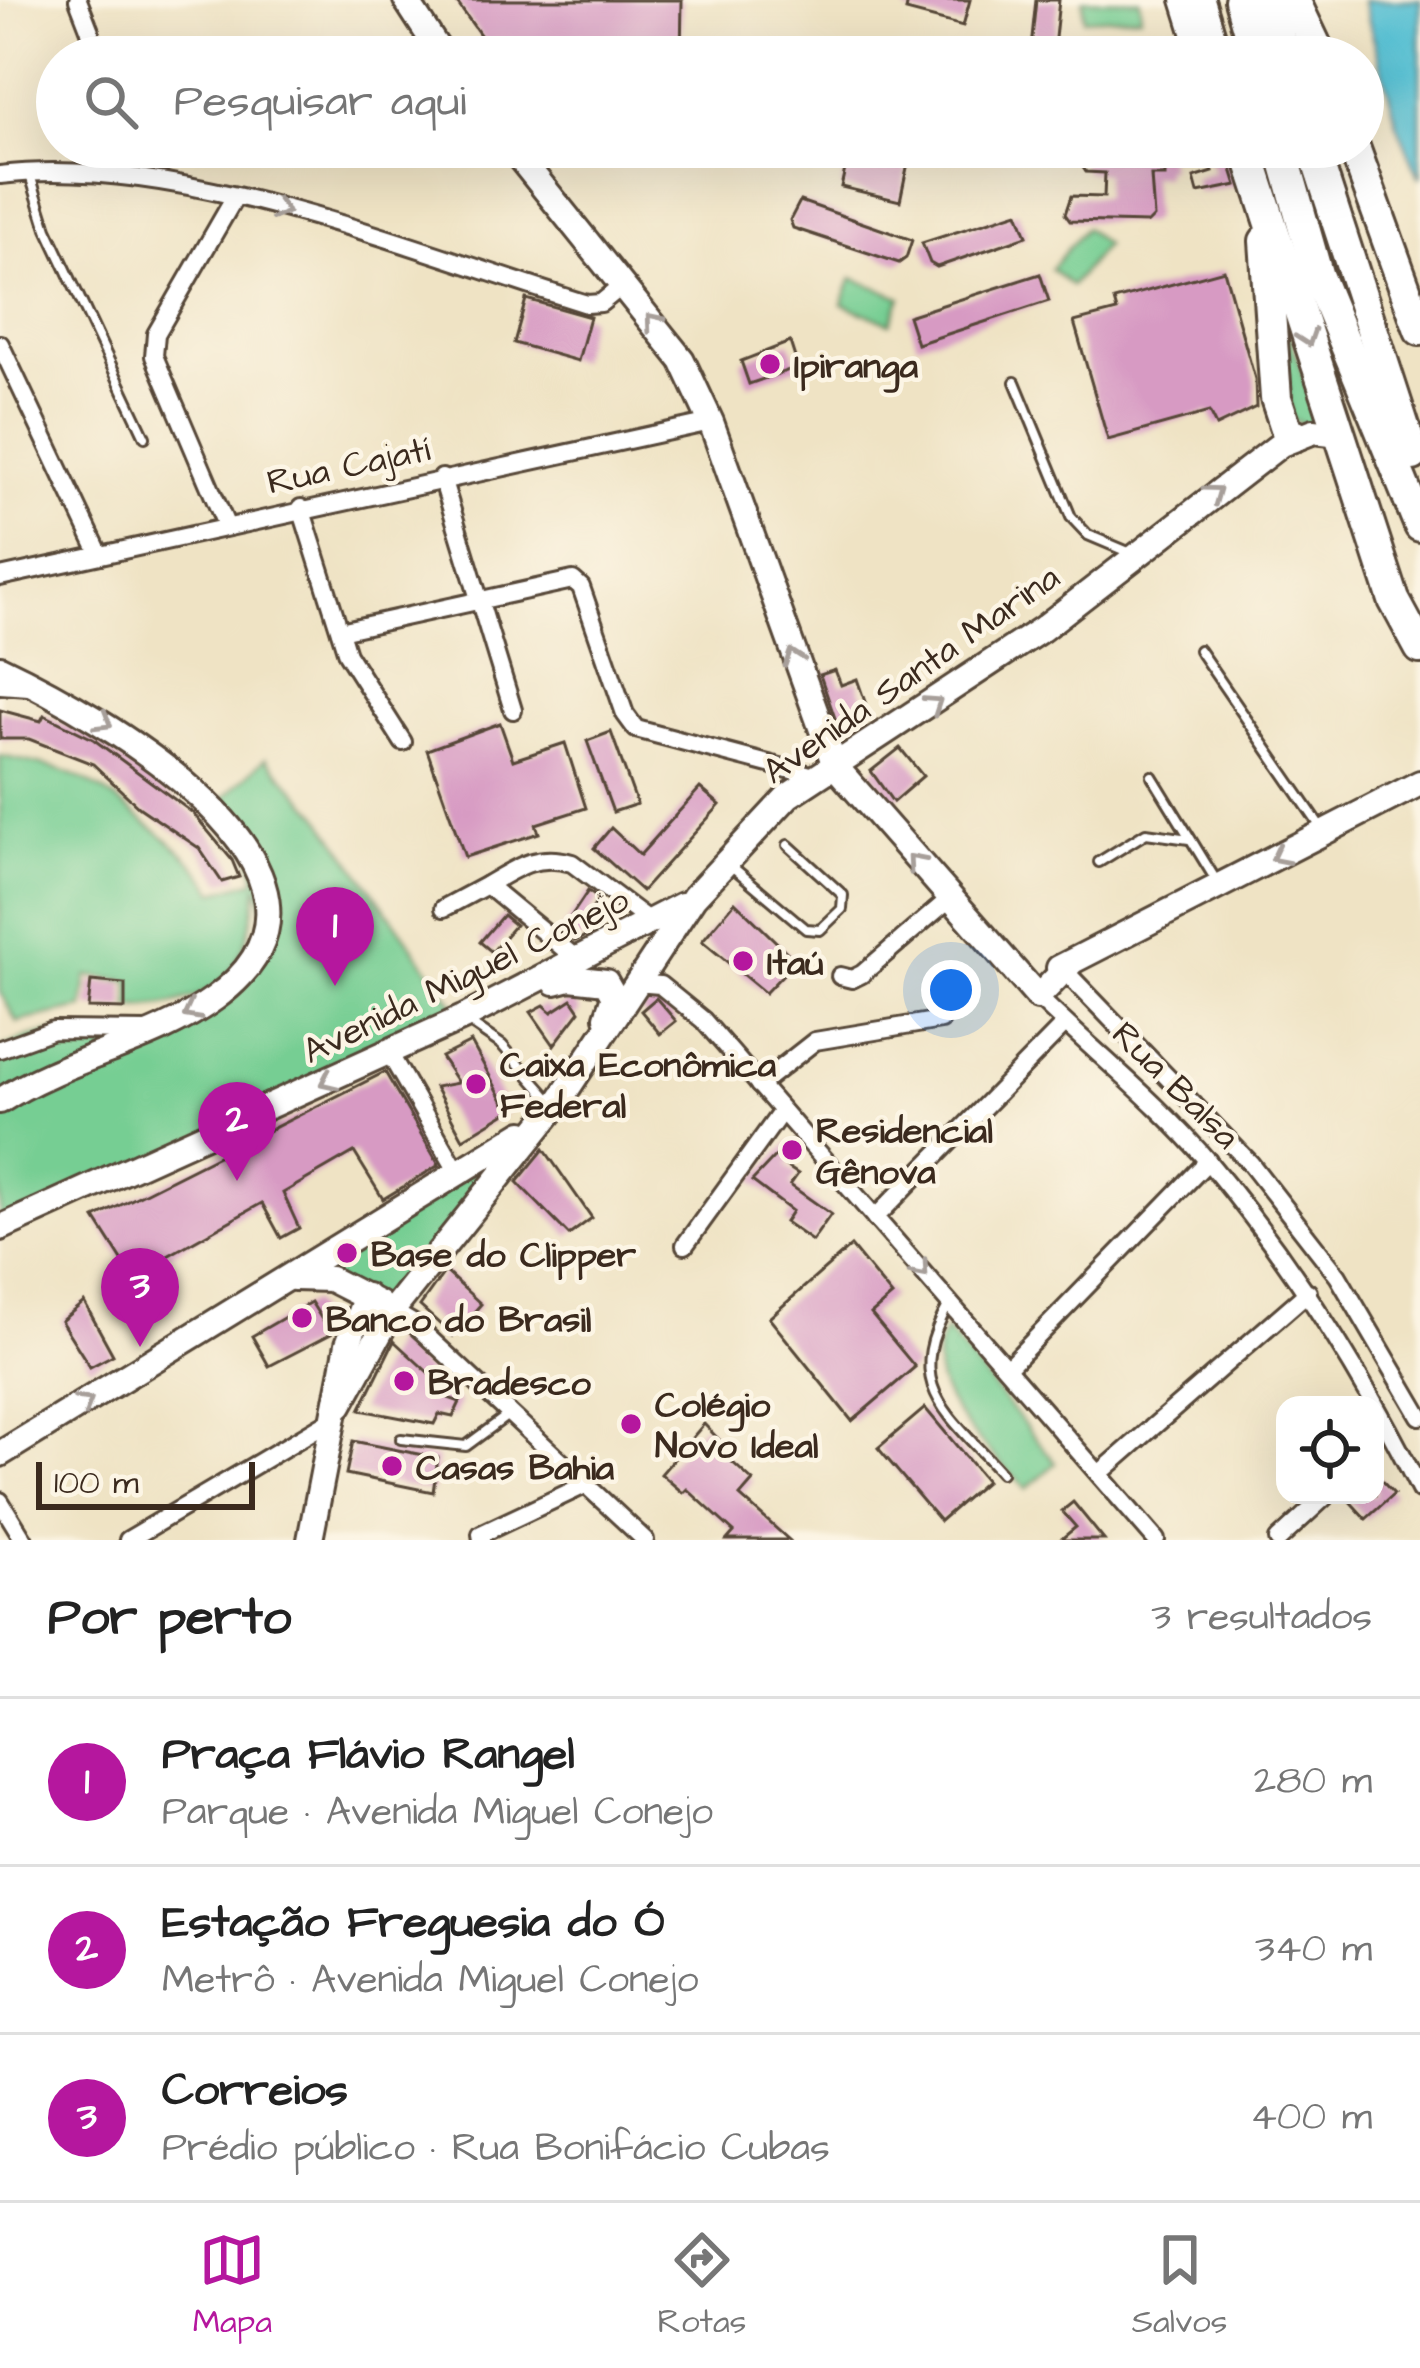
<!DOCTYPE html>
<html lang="pt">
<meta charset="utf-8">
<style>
:root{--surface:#fff;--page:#f2f2f2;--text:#222;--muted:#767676;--line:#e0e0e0;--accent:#b5179e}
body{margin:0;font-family:"Architects Daughter",sans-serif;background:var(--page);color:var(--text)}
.controls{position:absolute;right:36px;bottom:36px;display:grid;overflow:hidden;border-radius:24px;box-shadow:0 12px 48px #0002}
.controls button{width:108px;height:108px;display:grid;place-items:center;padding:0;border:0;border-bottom:3px solid var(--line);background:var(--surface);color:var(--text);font:60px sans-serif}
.scale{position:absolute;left:36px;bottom:30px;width:219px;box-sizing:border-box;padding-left:12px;border:6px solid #3b2a1e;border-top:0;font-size:33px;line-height:42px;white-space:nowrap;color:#3b2a1e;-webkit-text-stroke:9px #fcf5e5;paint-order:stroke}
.you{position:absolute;left:951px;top:990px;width:42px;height:42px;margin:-30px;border:9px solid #fff;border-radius:50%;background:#1a73e8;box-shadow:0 0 0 18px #1a73e833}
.badge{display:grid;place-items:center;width:78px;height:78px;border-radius:50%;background:var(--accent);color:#fff;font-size:39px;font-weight:700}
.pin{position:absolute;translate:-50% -99px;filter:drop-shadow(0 3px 6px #0008)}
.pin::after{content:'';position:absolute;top:63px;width:42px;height:36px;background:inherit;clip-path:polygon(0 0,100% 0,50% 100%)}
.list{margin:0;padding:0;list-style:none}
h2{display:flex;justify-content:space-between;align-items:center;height:156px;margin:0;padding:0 48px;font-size:51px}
h2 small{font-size:39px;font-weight:400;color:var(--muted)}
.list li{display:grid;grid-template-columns:78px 1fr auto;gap:36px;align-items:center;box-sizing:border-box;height:168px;padding:0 48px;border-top:3px solid var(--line)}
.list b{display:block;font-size:45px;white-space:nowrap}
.list p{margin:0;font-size:39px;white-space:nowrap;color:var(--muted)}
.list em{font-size:39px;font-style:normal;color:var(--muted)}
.icon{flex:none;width:66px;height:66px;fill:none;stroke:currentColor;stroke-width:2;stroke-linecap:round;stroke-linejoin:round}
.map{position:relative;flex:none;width:1420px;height:1540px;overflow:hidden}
.search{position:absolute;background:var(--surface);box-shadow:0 12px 48px #0002;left:36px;right:36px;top:36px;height:132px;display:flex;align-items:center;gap:30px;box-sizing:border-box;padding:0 42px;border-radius:66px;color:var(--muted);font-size:45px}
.sheet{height:660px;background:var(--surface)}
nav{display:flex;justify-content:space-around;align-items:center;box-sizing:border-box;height:168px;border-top:3px solid var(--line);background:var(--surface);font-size:33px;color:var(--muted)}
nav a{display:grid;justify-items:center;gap:6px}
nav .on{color:var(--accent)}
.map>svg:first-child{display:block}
</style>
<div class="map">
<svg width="1420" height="1540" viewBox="0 0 1420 1540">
<rect width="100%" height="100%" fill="#fcf5e5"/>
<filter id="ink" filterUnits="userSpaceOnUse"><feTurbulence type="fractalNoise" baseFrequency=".00833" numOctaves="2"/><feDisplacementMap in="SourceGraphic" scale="24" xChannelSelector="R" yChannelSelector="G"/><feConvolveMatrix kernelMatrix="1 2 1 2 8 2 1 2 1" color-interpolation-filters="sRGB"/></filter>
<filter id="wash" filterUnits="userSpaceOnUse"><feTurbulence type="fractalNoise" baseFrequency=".004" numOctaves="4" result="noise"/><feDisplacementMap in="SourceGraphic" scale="48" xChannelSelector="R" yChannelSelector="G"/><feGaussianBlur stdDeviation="2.7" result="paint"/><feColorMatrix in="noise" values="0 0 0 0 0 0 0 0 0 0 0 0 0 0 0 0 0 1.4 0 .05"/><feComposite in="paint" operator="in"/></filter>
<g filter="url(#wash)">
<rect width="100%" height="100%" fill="#efe3c4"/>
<g fill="#76ce93" stroke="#587c58" stroke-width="3">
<polygon points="1083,0 1140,0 1141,16 1084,19"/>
<polygon points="1085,228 1105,245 1071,286 1051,269"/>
<polygon points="852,278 901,297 890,323 842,304"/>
<polygon points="1282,310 1317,420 1306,425 1291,419"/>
<path d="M0,756C78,771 89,778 150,826C176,846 198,864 215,892L256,880L250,854L213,808L266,758L318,814L462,1016L87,1190L0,1220V1049C60,1019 89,1037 147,1031C213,1024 282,950 257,885C248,972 221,1005 130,1008V981L87,976L83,1008L17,1022L0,992Z"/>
<polygon points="486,1164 493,1184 392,1311 307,1268"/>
<path d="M946,1330L1056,1463L1026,1489C989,1447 910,1390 946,1330Z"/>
</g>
<polygon fill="#56bfd2" stroke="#487478" stroke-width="3" points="1363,0 1420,0 1420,179 1398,127"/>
<g id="blocks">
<g fill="#d79ac3">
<polygon points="455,0 682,0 681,57 496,57"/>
<polygon points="908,0 970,0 963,26 906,11"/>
<polygon points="1036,0 1059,0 1053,57 1030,57"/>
<polygon points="1159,43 1158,57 1113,57 1114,45"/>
<polygon points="565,147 615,147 577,163"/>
<polygon points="850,147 910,153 900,201 841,187"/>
<polygon points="1087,147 1166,147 1170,168 1165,168 1165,176 1151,176 1154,217 1148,223 1070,221 1065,214 1071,196 1104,197 1105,173 1086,172 1082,166"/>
<polygon points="1205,147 1225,147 1237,185 1198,193 1194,178 1213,172"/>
<polygon points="800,201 912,240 906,258 899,263 793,228 790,220"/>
<polygon points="1018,212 1027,236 937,267 930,263 922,243"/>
<polygon points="1224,270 1255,379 1256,407 1216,426 1209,412 1108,440 1074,322 1117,311 1114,300"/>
<polygon points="1040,274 1049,301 917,344 908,316"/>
<polygon points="526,299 590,317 578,361 514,343"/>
<polygon points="790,342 798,367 749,384 741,361"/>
<polygon points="835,670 841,685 857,679 870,716 838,727 820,675"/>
<polygon points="0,710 41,721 44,715 93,739 193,813 232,860 239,877 222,882 199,848 140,808 93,764 29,739 0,739"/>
<polygon points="500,723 513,760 565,743 586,808 536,824 539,833 465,857 427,750"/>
<polygon points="611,732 637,804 613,812 587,741"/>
<polygon points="900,748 923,776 893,802 871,771"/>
<polygon points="700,788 720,805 642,891 594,848 611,828 640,855"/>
<polygon points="588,891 599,899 587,916 596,931 575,941 562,930"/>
<polygon points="735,902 796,961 765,993 702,941"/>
<polygon points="503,915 515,925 492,952 480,942"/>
<polygon points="91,981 125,984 125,1009 88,1008"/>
<polygon points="656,998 676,1021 660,1034 641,1011"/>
<polygon points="572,999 580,1011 554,1045 531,1012 544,1005 552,1012"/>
<polygon points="471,1042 509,1111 463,1139 435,1087 458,1083 441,1057"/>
<polygon points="385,1072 439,1165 383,1199 354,1152 283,1193 299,1228 281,1238 262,1203 132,1276 95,1218"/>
<polygon points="790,1141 800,1153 786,1166 798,1174 790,1185 831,1214 812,1241 785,1222 792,1211 752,1181"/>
<polygon points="544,1149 592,1218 569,1235 517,1182"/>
<polygon points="851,1246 892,1296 871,1314 915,1367 852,1421 769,1318"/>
<polygon points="445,1271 481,1304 453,1336 420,1306"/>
<polygon points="84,1302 113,1355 90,1367 61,1321"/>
<polygon points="311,1302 331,1334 269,1366 252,1336"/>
<polygon points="394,1341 444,1387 440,1395 460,1402 453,1417 439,1414 434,1424 360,1410"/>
<polygon points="925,1408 986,1481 940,1521 878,1448"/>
<polygon points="704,1424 725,1446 720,1451 753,1481 740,1496 789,1540 727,1540 734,1532 687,1489 683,1493 661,1474"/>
<polygon points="353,1441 438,1458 433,1492 346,1474"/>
<polygon points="1375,1474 1394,1494 1366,1519 1344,1495 1375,1495"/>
<polygon points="1073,1502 1104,1540 1060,1540 1076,1527 1062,1511"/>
</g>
</g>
</g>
<g filter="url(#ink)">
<use href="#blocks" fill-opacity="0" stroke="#564637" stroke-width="3"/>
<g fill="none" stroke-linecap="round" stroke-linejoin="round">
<g stroke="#564637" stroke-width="14">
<g id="lane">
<polyline points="30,175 47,229 145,437"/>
<polyline points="1015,382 1071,517 1088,535 1133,554"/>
<polyline points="1199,650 1320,826"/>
<polyline points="1152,776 1217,882"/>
<polyline points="1099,862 1146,833 1189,839"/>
<polyline points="729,864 806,929 820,930 842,909 843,895 788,845"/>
<polyline points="464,1019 502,1045 552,1102"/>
<path d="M949,1304C902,1387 947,1412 1001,1473"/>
<polyline points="401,1439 466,1446 508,1415"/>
</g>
</g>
<g stroke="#564637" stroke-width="22">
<g id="street">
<polyline points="78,0 90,31"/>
<polyline points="1180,0 1190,32"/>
<path d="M0,175C180,153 415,251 587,304L601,303L623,285"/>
<polyline points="0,344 100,555"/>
<polyline points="442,478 513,710"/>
<polyline points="301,508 347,654 403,742"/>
<polyline points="226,525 154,356 156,334 235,197"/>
<polyline points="0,577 711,422"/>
<polyline points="340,631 573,580 581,587 625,714 636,729 818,777"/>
<polyline points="0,685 29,687"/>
<polyline points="444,908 487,885"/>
<path d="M579,961L487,885C517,867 537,853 572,863L653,924"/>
<polyline points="1064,970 1250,1163 1338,1276 1420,1416"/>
<polyline points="840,976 852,979 862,974 948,900"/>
<polyline points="636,983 660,985 703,1020 1156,1540"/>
<path d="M1038,997C1094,1052 1160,1104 1210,1164C1294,1265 1362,1373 1420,1490"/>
<polyline points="0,1049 53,1030 149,1031"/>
<polyline points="388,1051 460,1176"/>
<polyline points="759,1085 815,1041 941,1020"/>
<polyline points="875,1218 1065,1024"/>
<polyline points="685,1245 782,1111"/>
<polyline points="392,1311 414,1324 645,1540"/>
<polyline points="1008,1367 1208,1161"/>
<polyline points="1100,1473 1308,1292"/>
<polyline points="0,1501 24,1540"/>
<polyline points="128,1540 336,1417"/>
<polyline points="482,1540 481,1534 587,1484"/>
<polyline points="1278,1540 1327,1495"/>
</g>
</g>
<g stroke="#564637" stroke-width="30">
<g id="secondary">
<polyline points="406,0 443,57"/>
<polyline points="511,147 682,360 711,422 835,766 1038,997 1070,964"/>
<path d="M0,668C95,713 385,874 215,998C151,1045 67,1057 0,1101"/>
<polyline points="1059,968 1420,783"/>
<polyline points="555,982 570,978 606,982 614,996 607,1017"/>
<polyline points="0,1228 463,1018 682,905"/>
<polyline points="294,1278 330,1279 379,1304"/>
<polyline points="340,1405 392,1311 556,1106 694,897 788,796 1042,629 1281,444 1314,431 1340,434"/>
<polyline points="0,1454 523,1133"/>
<polyline points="310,1540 348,1344 366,1296"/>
</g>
</g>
<g stroke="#564637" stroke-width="36">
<g id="highway">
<polyline points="1199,0 1216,57"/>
<polyline points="1240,0 1256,57"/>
<polyline points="1268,0 1285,57"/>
<polyline points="1294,0 1321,57"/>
<polyline points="1246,147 1394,600 1420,648"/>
<polyline points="1281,147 1318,277 1420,526"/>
<polyline points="1313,147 1413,455"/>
<polyline points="1354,147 1420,330"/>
<polyline points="1265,241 1276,398 1287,431 1296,435"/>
</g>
</g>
<use href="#lane" stroke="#fff" stroke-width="8"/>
<use href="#street" stroke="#fff" stroke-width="16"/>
<use href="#secondary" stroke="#fff" stroke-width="24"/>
<use href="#highway" stroke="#fff" stroke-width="30"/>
</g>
<defs><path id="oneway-chevron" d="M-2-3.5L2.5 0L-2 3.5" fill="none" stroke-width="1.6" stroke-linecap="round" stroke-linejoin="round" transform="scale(3)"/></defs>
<g stroke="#a79f9a">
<use href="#oneway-chevron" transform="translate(281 210) rotate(16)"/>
<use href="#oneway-chevron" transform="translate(653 321) rotate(-130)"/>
<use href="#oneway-chevron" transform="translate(1307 338) rotate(71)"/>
<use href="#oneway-chevron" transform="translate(1214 493) rotate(-36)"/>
<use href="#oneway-chevron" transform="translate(793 657) rotate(-109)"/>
<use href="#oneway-chevron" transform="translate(934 704) rotate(-34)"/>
<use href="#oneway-chevron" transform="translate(104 722) rotate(31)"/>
<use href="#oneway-chevron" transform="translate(1279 856) rotate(153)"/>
<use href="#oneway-chevron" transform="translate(915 862) rotate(-131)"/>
<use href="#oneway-chevron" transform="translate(191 1012) rotate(152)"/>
<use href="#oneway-chevron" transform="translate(328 1081) rotate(155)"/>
<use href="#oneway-chevron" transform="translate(921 1270) rotate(49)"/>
<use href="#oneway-chevron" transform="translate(85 1403) rotate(-31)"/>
</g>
</g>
<g fill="#b5179e" stroke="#fcf5e5" stroke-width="4.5">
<circle cx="770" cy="364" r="12"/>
<circle cx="743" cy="961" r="12"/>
<circle cx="476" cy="1084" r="12"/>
<circle cx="792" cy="1150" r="12"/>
<circle cx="347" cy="1253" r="12"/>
<circle cx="302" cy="1318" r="12"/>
<circle cx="404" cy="1381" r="12"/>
<circle cx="631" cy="1424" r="12"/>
<circle cx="392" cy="1466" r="12"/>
</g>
<g text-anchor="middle" stroke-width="9" stroke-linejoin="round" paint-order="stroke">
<g font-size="36" font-weight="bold" fill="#3b2a1e" stroke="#fcf5e5" text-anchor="start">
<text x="794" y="377">Ipiranga</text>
<text x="767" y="974">Itaú</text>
<text x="500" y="1076">Caixa Econômica<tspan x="500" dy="41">Federal</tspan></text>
<text x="816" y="1142">Residencial<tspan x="816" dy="41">Gênova</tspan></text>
<text x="371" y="1266">Base do Clipper</text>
<text x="326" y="1331">Banco do Brasil</text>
<text x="428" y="1394">Bradesco</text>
<text x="655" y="1416">Colégio<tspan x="655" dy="41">Novo Ideal</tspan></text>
<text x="416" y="1479">Casas Bahia</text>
</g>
<g font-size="36" fill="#3b2a1e" stroke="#fcf5e5">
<text transform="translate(348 464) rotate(-12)" y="13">Rua Cajatí</text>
<text transform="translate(910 673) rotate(-35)" y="13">Avenida Santa Marina</text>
<text transform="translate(465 974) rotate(-26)" y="13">Avenida Miguel Conejo</text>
<text transform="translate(1177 1084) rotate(45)" y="13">Rua Balsa</text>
</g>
</g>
</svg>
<div class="controls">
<button><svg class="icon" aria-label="locate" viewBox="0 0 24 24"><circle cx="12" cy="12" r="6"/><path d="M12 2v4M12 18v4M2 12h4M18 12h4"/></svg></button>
</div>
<div class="scale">100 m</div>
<div class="you"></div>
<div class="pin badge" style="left:335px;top:986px">1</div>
<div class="pin badge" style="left:237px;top:1181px">2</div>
<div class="pin badge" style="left:140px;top:1347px">3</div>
<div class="search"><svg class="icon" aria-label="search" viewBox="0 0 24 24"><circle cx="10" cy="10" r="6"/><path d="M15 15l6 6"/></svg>Pesquisar aqui</div>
</div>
<section class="sheet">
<h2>Por perto<small>3 resultados</small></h2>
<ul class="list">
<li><span class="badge">1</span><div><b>Praça Flávio Rangel</b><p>Parque · Avenida Miguel Conejo</p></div><em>280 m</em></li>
<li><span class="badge">2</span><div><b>Estação Freguesia do Ó</b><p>Metrô · Avenida Miguel Conejo</p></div><em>340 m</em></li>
<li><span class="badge">3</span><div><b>Correios</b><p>Prédio público · Rua Bonifácio Cubas</p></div><em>400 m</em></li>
</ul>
</section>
<nav>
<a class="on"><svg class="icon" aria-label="map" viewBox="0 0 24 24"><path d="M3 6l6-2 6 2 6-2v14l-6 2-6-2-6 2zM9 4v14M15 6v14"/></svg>Mapa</a>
<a><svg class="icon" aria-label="directions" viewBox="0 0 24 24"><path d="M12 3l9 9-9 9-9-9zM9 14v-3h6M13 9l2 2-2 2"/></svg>Rotas</a>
<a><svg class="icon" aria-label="saved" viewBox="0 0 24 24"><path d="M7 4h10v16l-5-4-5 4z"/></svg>Salvos</a>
</nav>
